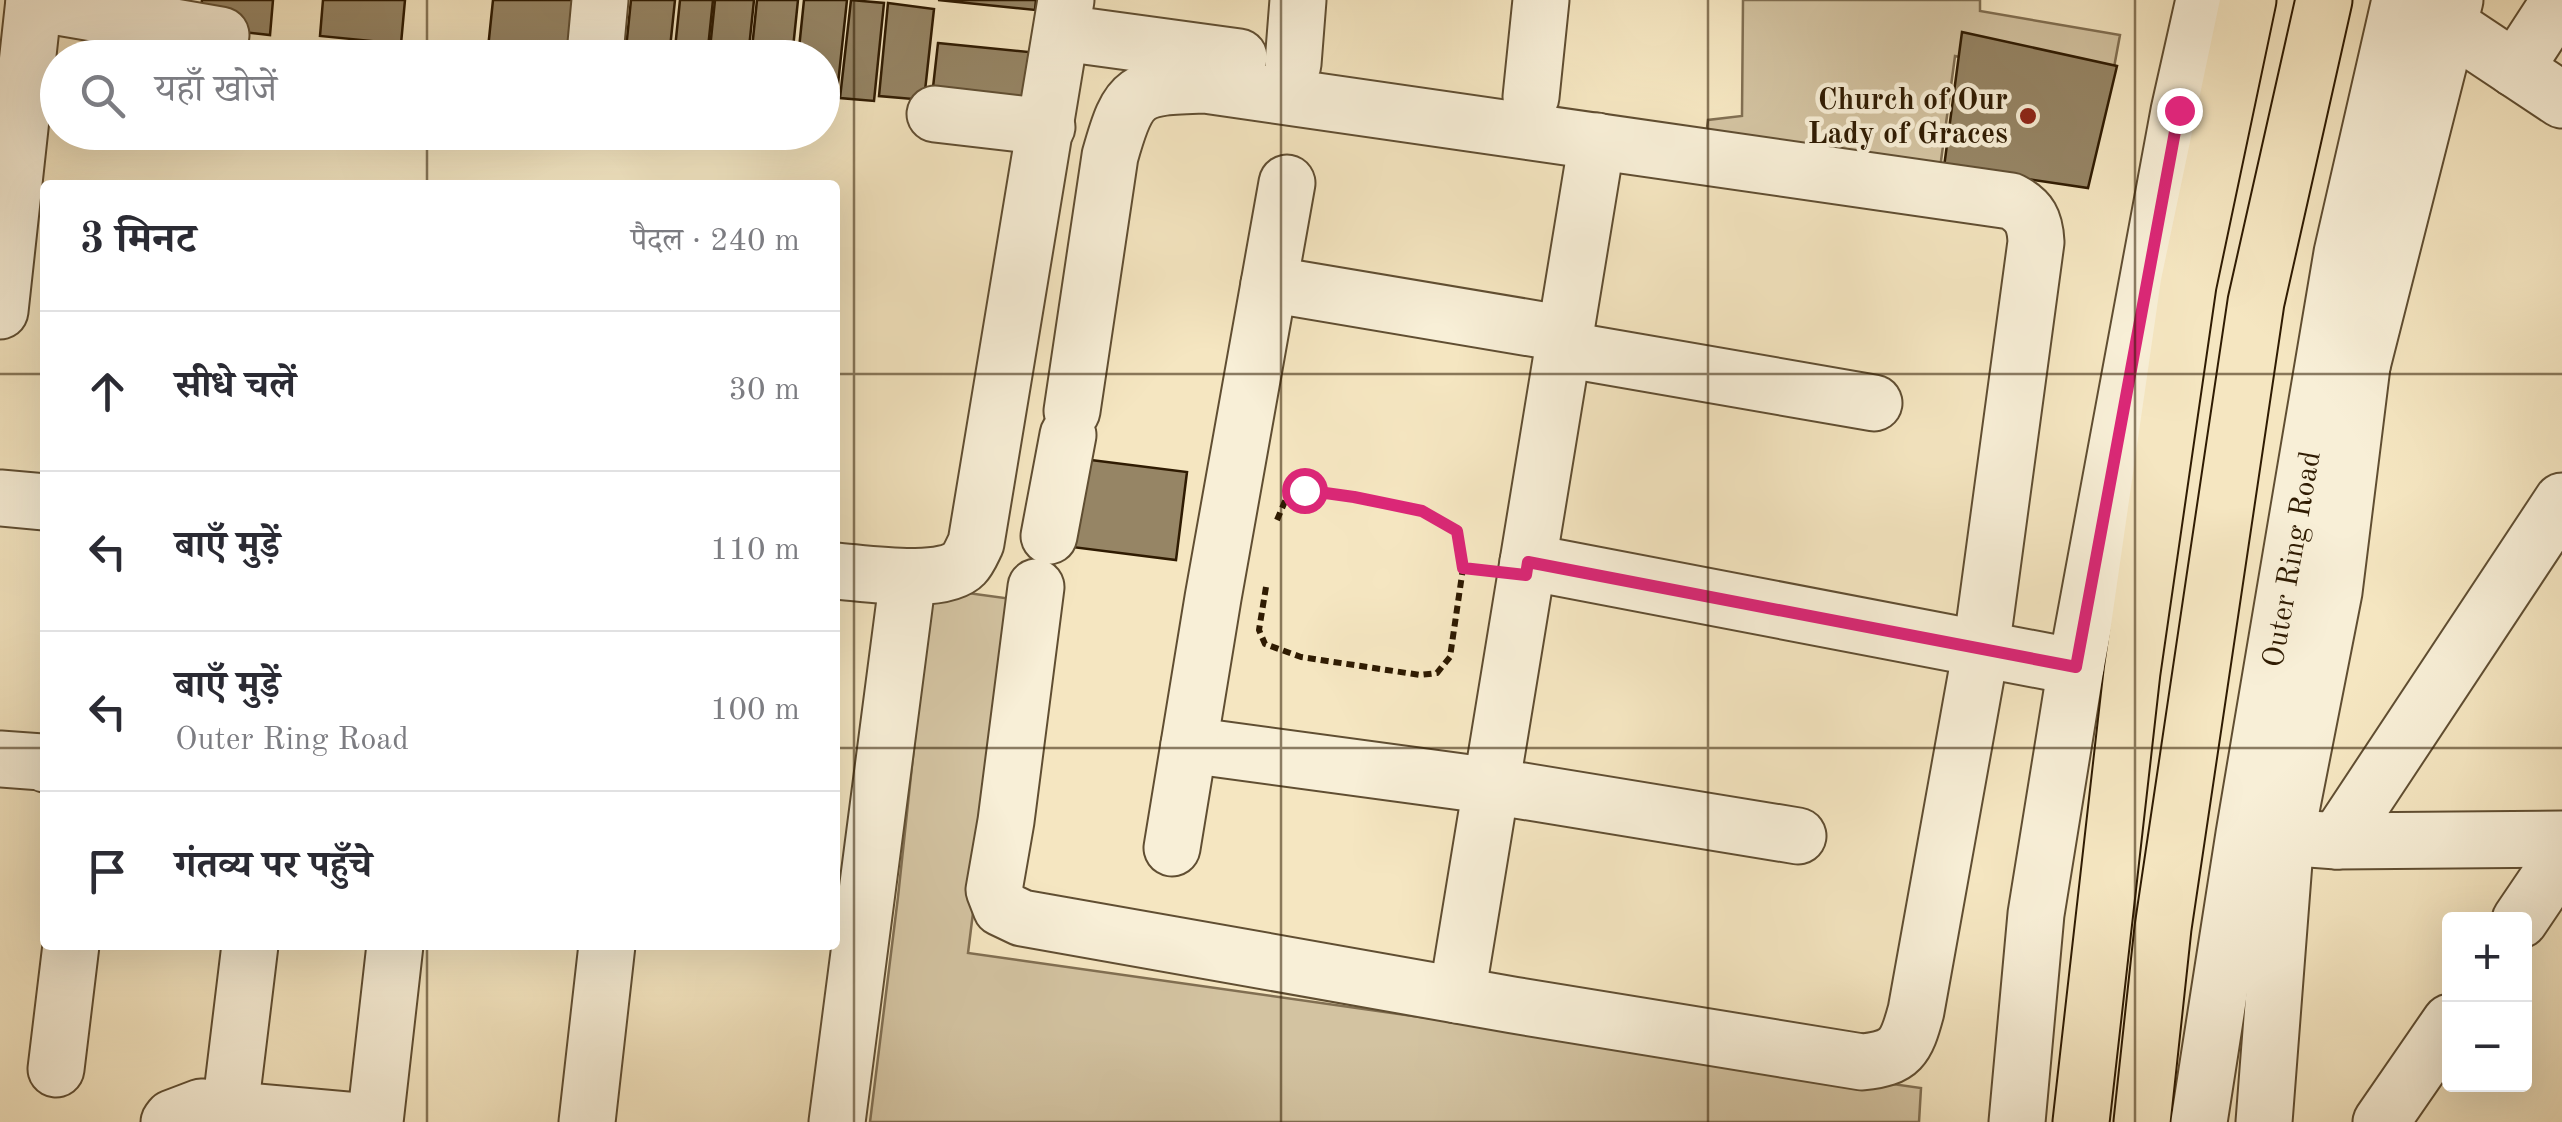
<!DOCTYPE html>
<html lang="hi">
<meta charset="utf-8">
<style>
:root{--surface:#fff;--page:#f7f7f7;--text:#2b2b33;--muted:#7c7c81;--line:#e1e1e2}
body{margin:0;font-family:"Old Standard TT","Noto Serif Devanagari",serif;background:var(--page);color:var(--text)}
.controls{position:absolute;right:30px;bottom:30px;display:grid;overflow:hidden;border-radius:10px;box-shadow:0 10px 40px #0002}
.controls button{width:90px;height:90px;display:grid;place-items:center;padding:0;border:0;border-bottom:2px solid var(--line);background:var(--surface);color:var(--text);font:50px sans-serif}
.stop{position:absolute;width:30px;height:30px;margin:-22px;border:8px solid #db2777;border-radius:50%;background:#fff}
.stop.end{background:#db2777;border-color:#fff;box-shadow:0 2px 10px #0008}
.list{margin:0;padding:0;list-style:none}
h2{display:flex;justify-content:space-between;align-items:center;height:130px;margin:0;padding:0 40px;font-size:42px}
h2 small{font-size:32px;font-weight:400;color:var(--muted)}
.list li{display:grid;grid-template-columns:65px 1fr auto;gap:30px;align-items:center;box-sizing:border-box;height:160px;padding:0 40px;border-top:2px solid var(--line)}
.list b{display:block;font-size:38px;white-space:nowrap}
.list p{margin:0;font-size:32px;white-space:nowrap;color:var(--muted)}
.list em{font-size:32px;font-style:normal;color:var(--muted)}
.icon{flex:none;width:55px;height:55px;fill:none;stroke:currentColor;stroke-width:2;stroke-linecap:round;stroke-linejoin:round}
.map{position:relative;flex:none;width:2562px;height:1122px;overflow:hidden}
.search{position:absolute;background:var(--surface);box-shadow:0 10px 40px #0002;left:40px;top:40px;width:800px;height:110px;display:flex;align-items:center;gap:25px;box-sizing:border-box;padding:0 35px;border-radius:55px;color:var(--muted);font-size:38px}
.panel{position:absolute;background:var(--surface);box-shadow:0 10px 40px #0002;left:40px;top:180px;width:800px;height:770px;border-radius:10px}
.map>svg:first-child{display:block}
</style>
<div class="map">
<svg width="2562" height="1122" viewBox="0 0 2562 1122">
<rect width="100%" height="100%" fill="#f5e6c1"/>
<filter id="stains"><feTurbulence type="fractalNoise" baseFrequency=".002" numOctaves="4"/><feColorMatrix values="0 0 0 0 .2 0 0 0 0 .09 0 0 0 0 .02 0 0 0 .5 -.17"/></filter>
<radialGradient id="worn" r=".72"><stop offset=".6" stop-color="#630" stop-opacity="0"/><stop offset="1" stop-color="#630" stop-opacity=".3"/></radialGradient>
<g fill="#d3c3a1" stroke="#816f52" stroke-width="2.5">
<polygon points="1743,0 1980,0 1980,11 2120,35 2110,89 1955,56 1937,191 1704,153 1708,120 1742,116"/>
<polygon points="931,588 1012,599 968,953 1921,1088 1919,1122 870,1122 898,897"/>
</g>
<g fill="#968565" stroke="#2f1b02" stroke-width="2.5">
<polygon points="202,0 273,0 270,35 199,27"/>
<polygon points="323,0 405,0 401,44 320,36"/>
<polygon points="493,0 579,0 573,58 487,58"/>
<polygon points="631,0 675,0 669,58 625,58"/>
<polygon points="680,0 713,0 707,58 674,58"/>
<polygon points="715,0 754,0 748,58 709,58"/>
<polygon points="757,0 798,0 792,58 751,58"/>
<polygon points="804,0 847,0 836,103 822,102 822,58 798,58"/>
<polygon points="851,0 884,3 874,101 840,98"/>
<polygon points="938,0 1036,0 1035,10"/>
<polygon points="888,3 934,9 924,100 879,96"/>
<polygon points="1962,32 2117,66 2088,188 1944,167"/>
<polygon points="88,37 238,53 238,58 86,58"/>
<polygon points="938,43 1029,52 1023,114 931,105"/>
<polygon points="1083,459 1187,472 1176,560 1072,547"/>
</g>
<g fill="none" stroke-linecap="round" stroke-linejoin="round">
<g stroke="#604e32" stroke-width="59">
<g id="minor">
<polyline points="34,3 221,35"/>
<polyline points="2419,5 2562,100"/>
<polyline points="1063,33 1239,57"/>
<polyline points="595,54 600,0"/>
<polyline points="1293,64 1298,0"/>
<polyline points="2515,69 2560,0"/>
<polyline points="1531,97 1541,0"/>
<polyline points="935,114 1047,127"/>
<polyline points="1269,284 1566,334"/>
<polyline points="0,311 34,0"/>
<polyline points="1563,349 1874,403"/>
<polyline points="2362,366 2455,0"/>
<polyline points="0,498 45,502"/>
<polyline points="1049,536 1068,435"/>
<polyline points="1528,562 2076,667"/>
<path d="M835,571C864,573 943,586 964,564C969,559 973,549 976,543L1066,0"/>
<path d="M1036,587L1006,821L994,890L1001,908L1022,918L1513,1005L1862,1062C1901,1058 1906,1048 1916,1011L1981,649L2036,242C2035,221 2030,211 2011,201L1205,85C1135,87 1129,88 1110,156L1072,411"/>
<polyline points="1189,745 1492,786 1798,836"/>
<polyline points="0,759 42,762 45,764"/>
<polyline points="2310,839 2337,841 2562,839"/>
<polyline points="2337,841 2562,501"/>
<polyline points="1172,848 1213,598 1287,183"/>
<polyline points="2520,920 2562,858"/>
<polyline points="1457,995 1597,141"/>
<polyline points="56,1069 71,945"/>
<polyline points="230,1110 250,945"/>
<polyline points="169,1122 172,1118 201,1107 369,1122"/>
<polyline points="375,1122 395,945"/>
<polyline points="587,1122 607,945"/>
<polyline points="837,1122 908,577"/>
<polyline points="2017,1122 2036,914 2076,667 2179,111 2204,0"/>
<polyline points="2199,1122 2244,834 2342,253 2400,0"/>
<polyline points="2264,1122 2286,836 2334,592 2362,366 2339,296"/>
<polyline points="2381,1122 2450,1022"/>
</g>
</g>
<g stroke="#2f1b02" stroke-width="59">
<g id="major">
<polyline points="2081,1122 2132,672 2188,285 2248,0"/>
<polyline points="2142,1122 2163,928 2256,302 2324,0"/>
</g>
</g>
<g stroke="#2f1b02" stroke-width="6" stroke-dasharray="8 5" stroke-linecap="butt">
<polyline points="1277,520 1286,499 1304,490 1354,497 1422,511 1457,531 1463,568 1480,570"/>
<polyline points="1266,587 1259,630 1265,644 1301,657 1420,675 1437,673 1450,657 1463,568"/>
</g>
<use href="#minor" stroke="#f8efd7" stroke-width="55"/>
<use href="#major" stroke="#f5e6c1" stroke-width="55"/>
</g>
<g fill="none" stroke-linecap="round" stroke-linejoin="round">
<polyline stroke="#db2777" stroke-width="12" points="1304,490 1354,497 1422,511 1457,531 1463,568 1526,575 1528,562 2076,667 2179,110"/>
</g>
<path fill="none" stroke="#2f1b02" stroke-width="2.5" stroke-opacity="0.55" d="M427,0V58M854,0V1122M1281,0V1122M1708,0V1122M2135,0V1122M427,132V185M0,374H45M835,374H2562M0,748H45M835,748H2562M427,945V1122"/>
<circle fill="#8f2418" stroke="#f8efd7" stroke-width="4" cx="2028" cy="116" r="10"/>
<g text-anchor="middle" stroke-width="9" stroke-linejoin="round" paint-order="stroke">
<g font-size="30" font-weight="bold" fill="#2f1b02" stroke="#f8efd7" text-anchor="end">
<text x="2008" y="109">Church of Our<tspan x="2008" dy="34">Lady of Graces</tspan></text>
</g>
<g font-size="30" fill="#2f1b02" stroke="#f8efd7">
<text transform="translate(2291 559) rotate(-80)" y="10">Outer Ring Road</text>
</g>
</g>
<rect width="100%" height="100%" filter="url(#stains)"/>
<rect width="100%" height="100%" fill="url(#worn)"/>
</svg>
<div class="controls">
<button>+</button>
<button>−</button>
</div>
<div class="stop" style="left:1304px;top:490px"></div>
<div class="stop end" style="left:2179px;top:110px"></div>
<div class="search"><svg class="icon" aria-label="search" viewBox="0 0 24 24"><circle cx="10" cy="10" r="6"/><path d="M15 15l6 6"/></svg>यहाँ खोजें</div>
<section class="panel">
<h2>3 मिनट<small>पैदल · 240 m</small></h2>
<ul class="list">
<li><svg class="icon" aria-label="ahead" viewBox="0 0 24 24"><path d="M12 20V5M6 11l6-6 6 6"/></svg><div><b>सीधे चलें</b></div><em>30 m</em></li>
<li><svg class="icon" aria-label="left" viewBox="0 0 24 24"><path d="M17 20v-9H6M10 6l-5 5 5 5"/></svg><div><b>बाएँ मुड़ें</b></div><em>110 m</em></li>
<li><svg class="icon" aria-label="left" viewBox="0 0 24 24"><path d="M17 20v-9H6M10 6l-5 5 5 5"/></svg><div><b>बाएँ मुड़ें</b><p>Outer Ring Road</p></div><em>100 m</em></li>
<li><svg class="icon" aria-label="arrive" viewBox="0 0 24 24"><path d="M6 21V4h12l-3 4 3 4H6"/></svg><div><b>गंतव्य पर पहुँचे</b></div></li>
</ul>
</section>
</div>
